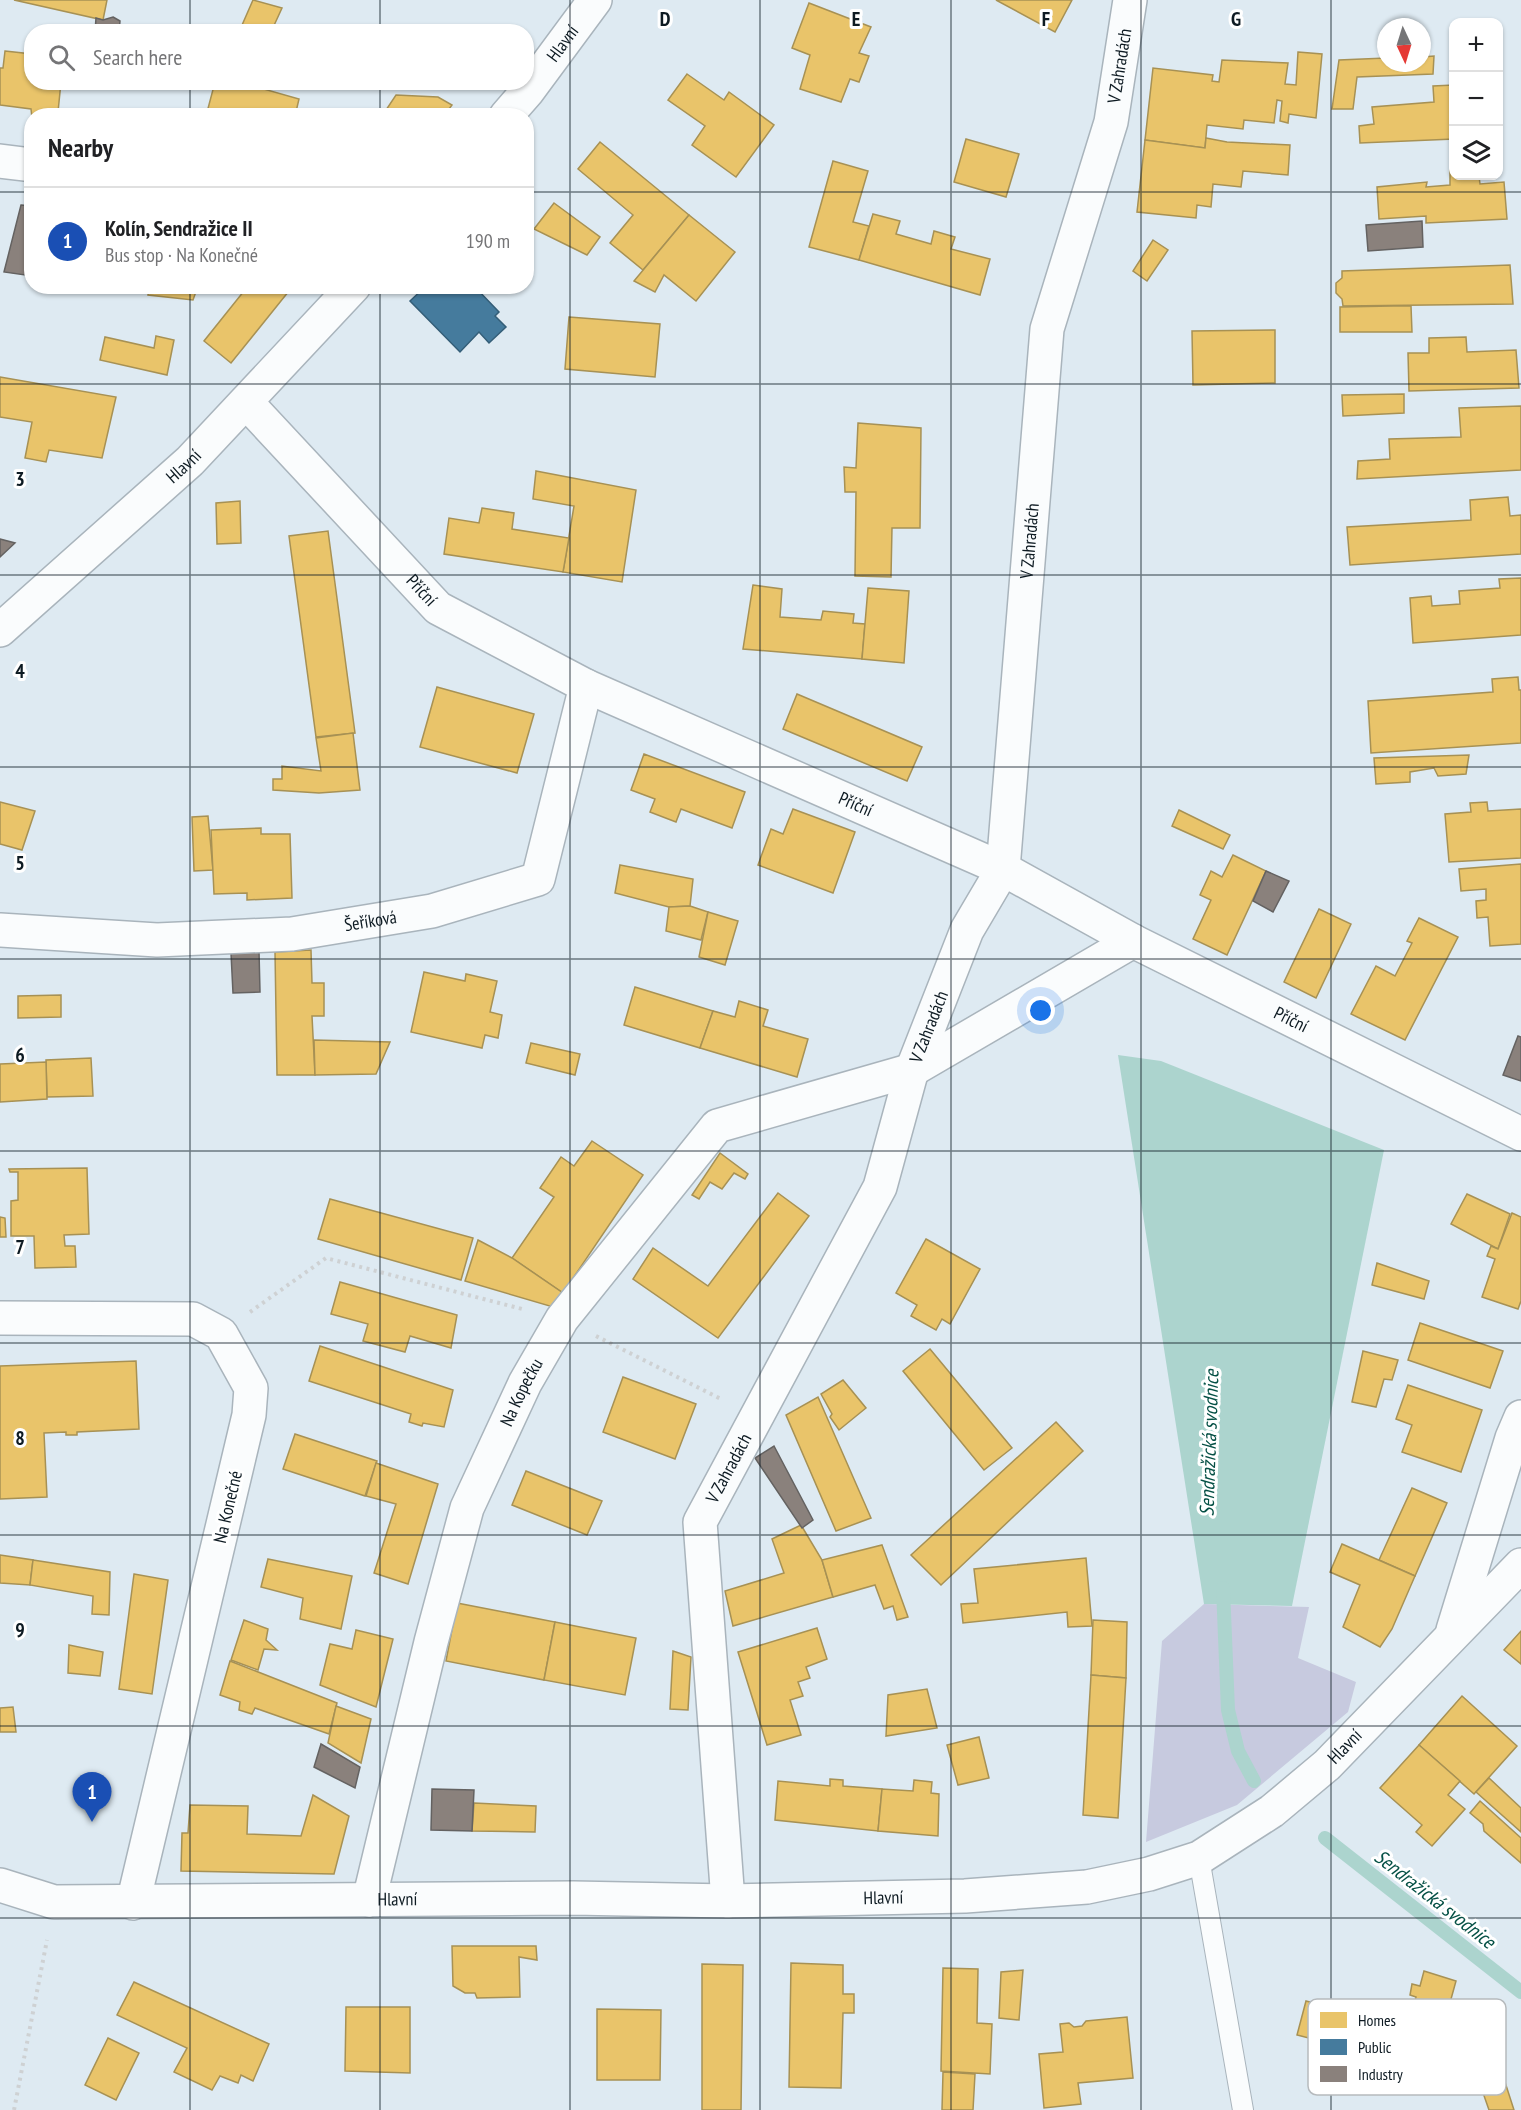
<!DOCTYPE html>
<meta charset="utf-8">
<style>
:root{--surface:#fff;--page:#f6f6f6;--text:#202124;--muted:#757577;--line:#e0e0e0;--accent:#56636b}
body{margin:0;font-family:"PT Sans Narrow",sans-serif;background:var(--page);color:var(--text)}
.controls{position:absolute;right:18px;top:18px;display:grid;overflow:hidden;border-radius:12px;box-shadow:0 2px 4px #0004}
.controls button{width:54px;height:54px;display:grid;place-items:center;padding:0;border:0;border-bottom:2px solid var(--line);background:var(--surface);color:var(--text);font:30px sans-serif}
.compass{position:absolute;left:1377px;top:18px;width:54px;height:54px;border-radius:50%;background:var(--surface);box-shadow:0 2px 4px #0004;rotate:176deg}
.you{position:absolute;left:1041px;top:1011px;width:21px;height:21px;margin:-15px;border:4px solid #fff;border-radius:50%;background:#1a73e8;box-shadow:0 0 0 9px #1a73e833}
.badge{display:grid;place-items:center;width:39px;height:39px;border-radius:50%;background:var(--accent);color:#fff;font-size:20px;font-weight:700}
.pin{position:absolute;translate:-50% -50px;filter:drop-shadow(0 2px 3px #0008)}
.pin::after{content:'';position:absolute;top:32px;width:21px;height:18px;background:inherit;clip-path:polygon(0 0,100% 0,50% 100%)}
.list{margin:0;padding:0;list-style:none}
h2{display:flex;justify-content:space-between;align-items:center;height:78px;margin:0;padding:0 24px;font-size:26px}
h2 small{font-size:20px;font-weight:400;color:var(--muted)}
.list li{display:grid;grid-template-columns:39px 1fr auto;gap:18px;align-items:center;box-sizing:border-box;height:108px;padding:0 24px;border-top:2px solid var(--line)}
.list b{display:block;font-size:22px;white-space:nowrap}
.list p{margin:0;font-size:20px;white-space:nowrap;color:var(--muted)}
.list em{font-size:20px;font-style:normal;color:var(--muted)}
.icon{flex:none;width:33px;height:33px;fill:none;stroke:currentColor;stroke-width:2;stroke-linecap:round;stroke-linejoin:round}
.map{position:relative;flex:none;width:1521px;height:2110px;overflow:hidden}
.search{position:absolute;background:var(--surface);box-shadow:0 2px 4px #0004;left:24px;top:24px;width:510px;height:66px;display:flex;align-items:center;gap:15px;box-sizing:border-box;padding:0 21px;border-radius:24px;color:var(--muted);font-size:22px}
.panel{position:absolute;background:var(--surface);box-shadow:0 2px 4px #0004;left:24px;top:108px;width:510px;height:186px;border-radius:24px}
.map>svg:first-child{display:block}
</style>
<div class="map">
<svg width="1521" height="2110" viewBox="0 0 1521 2110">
<rect width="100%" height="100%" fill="#deeaf2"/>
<polygon fill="#c7cadf" points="1204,1604 1309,1607 1298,1658 1356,1682 1348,1712 1237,1805 1146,1842 1162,1641"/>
<polygon fill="#acd4ce" points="1118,1055 1161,1061 1384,1150 1292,1606 1204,1604"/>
<g fill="#e9c46a" stroke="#a79154" stroke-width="1.5">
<polygon points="14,0 107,0 103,20"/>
<polygon points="253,0 282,8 271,32 239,32"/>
<polygon points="996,0 1072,0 1055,32"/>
<polygon points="809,3 871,27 859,53 869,56 859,82 850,79 841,102 800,89 810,55 792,48"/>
<polygon points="5,51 32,54 32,82 61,82 58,112 53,111 52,116 32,116 32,118 31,109 0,105 0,68 3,68"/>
<polygon points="1298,52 1322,54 1316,118 1289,114 1288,123 1280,121 1282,101 1277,100 1274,123 1244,120 1243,129 1207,125 1205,148 1145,140 1153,68 1213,75 1212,81 1219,82 1222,60 1288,63 1285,84 1296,85"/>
<polygon points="1434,56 1433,74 1357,77 1353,109 1332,109 1339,60 1386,58 1386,63 1422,63 1422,57"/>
<polygon points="687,74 724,100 729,92 774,125 736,177 692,145 705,126 668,100"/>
<polygon points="215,82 239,82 299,99 295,116 206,116"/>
<polygon points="1454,85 1454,139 1360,143 1359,126 1374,124 1372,107 1434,102 1433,86"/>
<polygon points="396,95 438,97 452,105 444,116 382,116"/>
<polygon points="1499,99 1502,135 1498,137 1498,99"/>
<polygon points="1206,138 1227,142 1290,145 1288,175 1243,171 1241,187 1213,184 1211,207 1197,205 1196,218 1137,212 1145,140 1205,148"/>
<polygon points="966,139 1019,154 1006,197 954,182"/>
<polygon points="600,142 689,215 643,270 610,243 633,215 578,169"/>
<polygon points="833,161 868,171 853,222 869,226 859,260 809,247"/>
<polygon points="1450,168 1454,168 1454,176 1479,176 1480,184 1504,182 1507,219 1426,223 1426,216 1379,219 1377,187 1427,182 1426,187 1450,185"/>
<polygon points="554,203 600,237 587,255 534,229"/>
<polygon points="873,214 900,221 896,234 931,244 934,231 955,237 951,249 990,259 980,295 859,260"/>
<polygon points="689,215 735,252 696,301 664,275 655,292 634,281"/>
<polygon points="1153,240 1168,250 1147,281 1133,271"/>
<polygon points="1510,265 1513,304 1343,306 1342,299 1336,293 1336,283 1342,278 1342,271"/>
<polygon points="149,286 198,286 193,300 148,295"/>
<polygon points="248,286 293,286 231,363 204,341"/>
<polygon points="1393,306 1411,306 1412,332 1340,332 1340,307"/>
<polygon points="569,317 660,324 655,377 565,369"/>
<polygon points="1275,330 1275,383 1193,385 1192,331"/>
<polygon points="156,336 174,340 167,375 100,360 105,337 154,348"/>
<polygon points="1466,337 1467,352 1516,350 1519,388 1409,391 1408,353 1429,353 1429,338"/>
<polygon points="0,377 116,397 102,458 49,450 46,462 25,458 32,422 0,417"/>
<polygon points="1404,394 1404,413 1343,416 1342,395"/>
<polygon points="1521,406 1521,470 1357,479 1358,461 1390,459 1389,439 1461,437 1459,408"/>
<polygon points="858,423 921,428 920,528 892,528 891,577 855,576 856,492 845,492 844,467 856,468"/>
<polygon points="536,471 636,490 622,582 563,572 574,506 533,499"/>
<polygon points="1508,497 1510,516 1521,515 1521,554 1350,565 1347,527 1471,520 1470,500"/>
<polygon points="240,501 241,543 217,544 216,503"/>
<polygon points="482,508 514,513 512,529 569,538 563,572 444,554 449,518 479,523"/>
<polygon points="328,531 355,733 316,737 289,536"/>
<polygon points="1521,578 1521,635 1413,643 1410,598 1431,596 1432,606 1460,604 1459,591 1500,588 1499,579"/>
<polygon points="753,585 782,589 780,617 821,620 823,611 854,614 853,623 865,624 862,659 743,649"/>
<polygon points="868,588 909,591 904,663 862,659"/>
<polygon points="1518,677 1519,690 1521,690 1521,743 1371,753 1368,701 1493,692 1492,679"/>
<polygon points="437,687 534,714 517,773 420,747"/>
<polygon points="797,694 922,747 907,781 783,729"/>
<polygon points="353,733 360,790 319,793 273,790 273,779 282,779 282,766 321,771 316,738"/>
<polygon points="644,754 745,792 732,828 681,809 676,822 650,812 655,799 631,790"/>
<polygon points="1469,755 1466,774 1438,776 1434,768 1410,772 1410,782 1376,784 1374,758"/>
<polygon points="0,802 35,811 22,850 0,844"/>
<polygon points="1487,802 1488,811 1521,809 1521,858 1449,862 1445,814 1471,812 1470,803"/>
<polygon points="793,809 855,832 833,893 758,865 771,829 783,834"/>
<polygon points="1179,810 1230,835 1223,849 1172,826"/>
<polygon points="208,816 213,870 194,871 192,817"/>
<polygon points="261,828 261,834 290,834 292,898 247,900 247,893 214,894 211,830"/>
<polygon points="1233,855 1266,871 1227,955 1193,939 1211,900 1200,895 1211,871 1222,877"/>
<polygon points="1521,864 1521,944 1490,946 1488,917 1477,918 1476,901 1486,900 1486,889 1461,891 1459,869"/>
<polygon points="620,865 693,879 690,906 669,907 615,893"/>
<polygon points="690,906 708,912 701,940 666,931 669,907"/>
<polygon points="1319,909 1351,924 1316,998 1284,982"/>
<polygon points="708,912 738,921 725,965 699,957"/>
<polygon points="1419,918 1458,937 1405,1040 1351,1014 1376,966 1395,976 1412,943 1407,941"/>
<polygon points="311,950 312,983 324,983 324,1016 312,1016 315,1075 277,1075 275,952"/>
<polygon points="424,972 465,981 466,974 497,981 490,1012 502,1015 498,1038 485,1035 482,1048 411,1032"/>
<polygon points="635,987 713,1011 700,1048 624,1025"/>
<polygon points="61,995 61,1017 18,1018 18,996"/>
<polygon points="739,1001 768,1010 763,1026 808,1039 797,1077 700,1048 713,1011 735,1017"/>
<polygon points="314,1040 390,1042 376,1074 315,1075"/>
<polygon points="531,1043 580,1054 575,1075 526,1063"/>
<polygon points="91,1058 93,1096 47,1097 46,1060"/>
<polygon points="46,1062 47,1099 0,1102 0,1064"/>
<polygon points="592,1141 643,1175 563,1293 512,1258 554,1197 540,1188 561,1157 574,1166"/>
<polygon points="720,1153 748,1174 745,1179 734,1173 722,1189 710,1182 699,1199 692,1195"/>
<polygon points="87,1168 89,1234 64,1235 65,1246 75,1246 76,1267 35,1268 34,1236 11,1236 11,1201 18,1200 18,1172 10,1172 9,1169"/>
<polygon points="778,1193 809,1216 718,1338 633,1279 653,1248 708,1286"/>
<polygon points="1467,1194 1510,1214 1498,1249 1451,1224"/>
<polygon points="330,1199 473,1238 461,1280 318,1239"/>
<polygon points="1512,1213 1521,1217 1521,1301 1518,1309 1482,1297 1495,1259 1487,1256 1491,1246 1498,1249"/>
<polygon points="0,1217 5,1218 6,1237 0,1237"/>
<polygon points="926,1239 980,1269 950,1324 942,1319 936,1330 911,1316 917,1305 896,1293"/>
<polygon points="478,1240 512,1258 563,1293 553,1307 465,1281"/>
<polygon points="1377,1263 1429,1281 1424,1299 1372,1285"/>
<polygon points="340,1282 457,1315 451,1348 410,1336 405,1352 363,1341 368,1324 331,1314"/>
<polygon points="1420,1323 1503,1351 1490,1388 1408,1360"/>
<polygon points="320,1346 453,1390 444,1427 423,1423 422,1426 409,1422 411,1414 309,1381"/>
<polygon points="930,1349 1012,1448 984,1470 903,1371"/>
<polygon points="1363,1351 1398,1360 1392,1380 1384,1379 1376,1407 1352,1402"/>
<polygon points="136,1361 139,1429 77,1432 77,1435 66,1435 66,1432 44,1433 47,1497 0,1499 0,1366"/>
<polygon points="623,1377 696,1404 675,1459 603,1432"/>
<polygon points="843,1380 866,1408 839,1430 830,1417 832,1414 821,1394"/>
<polygon points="1408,1385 1482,1410 1461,1472 1402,1452 1412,1425 1396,1419"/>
<polygon points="818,1397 871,1518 836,1531 786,1415"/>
<polygon points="1056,1422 1083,1451 941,1585 911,1555"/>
<polygon points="295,1434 377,1461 365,1496 283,1469"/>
<polygon points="376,1463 438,1484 408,1584 374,1573 396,1504 366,1496"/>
<polygon points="526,1471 602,1501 587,1535 512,1505"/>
<polygon points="1412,1488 1447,1503 1415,1576 1379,1560"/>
<polygon points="801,1525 822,1560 833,1597 733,1626 725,1591 784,1573 772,1539"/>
<polygon points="1342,1544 1415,1576 1392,1629 1380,1647 1343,1627 1360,1585 1330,1572"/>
<polygon points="882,1545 908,1617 897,1620 893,1606 884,1609 875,1585 833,1597 822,1560"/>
<polygon points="0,1555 33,1560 30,1585 0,1583"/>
<polygon points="1086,1558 1092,1626 1068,1627 1067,1612 963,1623 961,1604 978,1603 974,1569"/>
<polygon points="268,1559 352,1576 341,1629 300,1619 303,1598 261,1587"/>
<polygon points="33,1560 110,1572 109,1615 92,1614 93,1596 30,1585"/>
<polygon points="134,1574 168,1580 152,1694 119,1689"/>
<polygon points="457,1603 555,1622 544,1680 446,1661"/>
<polygon points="244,1620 268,1629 266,1640 277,1650 264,1649 258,1670 231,1660"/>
<polygon points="1093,1620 1127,1622 1126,1678 1091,1675"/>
<polygon points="555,1622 636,1638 625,1695 544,1680"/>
<polygon points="817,1628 827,1659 806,1667 810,1678 798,1682 803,1696 790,1700 801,1735 767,1745 738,1652"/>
<polygon points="356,1630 393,1639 376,1707 320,1685 330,1644 352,1649"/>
<polygon points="1521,1631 1521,1664 1504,1650"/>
<polygon points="69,1645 103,1652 100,1676 68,1673"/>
<polygon points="673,1651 691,1657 688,1710 670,1709"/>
<polygon points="230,1661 337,1703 329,1734 255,1708 252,1714 239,1710 240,1702 220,1695"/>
<polygon points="1091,1675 1126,1678 1118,1818 1083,1815"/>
<polygon points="927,1689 937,1728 886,1736 888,1695"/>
<polygon points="1462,1696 1517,1746 1474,1794 1419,1745"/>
<polygon points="336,1706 371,1719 361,1763 328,1743"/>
<polygon points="13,1707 16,1732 0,1732 0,1708"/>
<polygon points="979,1737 989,1778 958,1785 947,1745"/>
<polygon points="1419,1745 1460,1781 1448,1795 1465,1809 1432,1846 1416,1832 1422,1825 1380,1788"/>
<polygon points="1489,1778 1521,1808 1521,1832 1476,1792"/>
<polygon points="830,1779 843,1780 843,1786 882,1789 878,1831 775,1820 778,1781 830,1786"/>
<polygon points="914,1780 932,1782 931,1793 939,1794 938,1836 878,1831 882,1789 913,1791"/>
<polygon points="313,1795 349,1816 334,1874 181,1871 182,1833 188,1833 190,1805 248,1806 247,1834 301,1836"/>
<polygon points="1480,1801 1521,1838 1521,1863 1484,1831 1483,1824 1470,1813"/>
<polygon points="474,1803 536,1806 535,1832 472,1831"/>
<polygon points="452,1946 536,1946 537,1960 519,1957 520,1997 477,1998 475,1993 465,1993 453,1986"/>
<polygon points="791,1963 843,1965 843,1994 854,1994 854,2013 843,2013 841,2088 789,2087"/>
<polygon points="702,1964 743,1965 741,2110 702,2110"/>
<polygon points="943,1968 978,1969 977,2023 992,2024 990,2074 941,2071"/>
<polygon points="1023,1970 1019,2020 999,2018 1001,1972"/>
<polygon points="1424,1971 1456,1981 1432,2068 1380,2055 1387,2023 1409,2029 1416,1997 1410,1995 1412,1984 1420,1986"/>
<polygon points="134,1982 269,2044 253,2081 241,2075 238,2083 220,2076 212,2090 174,2072 187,2048 117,2015"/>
<polygon points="1306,2001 1387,2022 1379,2056 1297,2035"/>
<polygon points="346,2007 410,2007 410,2073 345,2071"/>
<polygon points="597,2009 661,2010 660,2080 597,2080"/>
<polygon points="1127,2017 1133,2078 1078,2083 1081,2104 1044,2108 1039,2054 1063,2052 1060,2024 1069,2023 1074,2027 1082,2026 1086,2021"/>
<polygon points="108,2038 139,2053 116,2100 85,2085"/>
<polygon points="943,2072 975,2074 973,2110 942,2110"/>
<polygon points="1504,2079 1514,2110 1489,2110 1481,2087"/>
</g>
<polygon fill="#457b9d" stroke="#345e78" stroke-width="1.5" points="426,286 474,286 499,312 495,316 506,327 489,343 479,332 460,352 410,301"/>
<g fill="#8a817c" stroke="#646261" stroke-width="1.5">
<polygon points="113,17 120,21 119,32 95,32 96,18 103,20"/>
<polygon points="21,205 32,206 32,276 4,272"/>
<polygon points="1422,221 1423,247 1368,251 1366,225"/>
<polygon points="0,539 15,543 0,557"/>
<polygon points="1266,871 1289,881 1273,912 1253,901"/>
<polygon points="259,951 260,992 233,993 231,953"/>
<polygon points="1518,1036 1521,1037 1521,1081 1503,1075"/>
<polygon points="774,1446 813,1520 802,1528 755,1458"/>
<polygon points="321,1744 360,1767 355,1788 314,1767"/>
<polygon points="432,1789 474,1790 472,1831 431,1830"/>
</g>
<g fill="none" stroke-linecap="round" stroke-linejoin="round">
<g stroke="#acd4ce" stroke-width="14">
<polyline points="1223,1588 1228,1710 1238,1751 1254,1781"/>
<polyline points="1325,1838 1521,1992"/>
</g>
<g stroke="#a9b4bc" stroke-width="22">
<polyline id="service" points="1199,1858 1243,2110"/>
</g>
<g stroke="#a9b4bc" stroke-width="36">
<g id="minor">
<path id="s1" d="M506,116L527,92L595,0"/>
<polyline points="0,161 32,165"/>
<path id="s2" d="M247,403L438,608L586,686L1003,869L1133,941L1521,1134"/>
<path id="s3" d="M0,630L190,461L354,286"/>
<path id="s4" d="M0,930L157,940L292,934L432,911L538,879L586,686"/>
<polyline points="0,1318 193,1319 221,1334 251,1388 249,1415 133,1903"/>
<polyline points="1453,1630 1512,1438 1521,1417"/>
<path id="s5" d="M0,1885L54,1902L573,1898L728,1901L965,1896L1087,1887L1149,1874L1199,1858L1272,1811L1327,1765L1521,1565"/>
<path id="s6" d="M369,1900L431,1642L467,1508L525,1383L562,1319L717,1126L912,1070L1133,941"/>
<path id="s7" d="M728,1901L700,1522L880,1187L912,1070L967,930L1003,869L1047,329L1111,122L1130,0"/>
</g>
</g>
<g stroke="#ced1d3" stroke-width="4" stroke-dasharray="3 4.5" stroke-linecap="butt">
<polyline points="250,1312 326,1258 522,1309"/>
<polyline points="596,1336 723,1400"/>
<polyline points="14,2110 47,1940"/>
</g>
<use href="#service" stroke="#fafcfd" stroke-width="20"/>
<use href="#minor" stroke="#fafcfd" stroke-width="33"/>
</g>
<path fill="none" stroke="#0d1a22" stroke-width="1.5" stroke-opacity="0.55" d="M190,0V32M380,0V32M570,0V2110M760,0V2110M951,0V2110M1141,0V2110M1331,0V2110M190,82V116M380,82V116M0,192H32M526,192H1521M190,286V2110M380,286V2110M0,384H1521M0,575H1521M0,767H1521M0,959H1521M0,1151H1521M0,1343H1521M0,1535H1521M0,1726H1521M0,1918H1521"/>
<g text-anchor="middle" stroke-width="6" stroke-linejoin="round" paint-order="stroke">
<g font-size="18" fill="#0d1a22" stroke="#fff">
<text dy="6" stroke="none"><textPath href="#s1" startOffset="92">Hlavní</textPath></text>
<text dy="6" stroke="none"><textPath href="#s7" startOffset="1918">V Zahradách</textPath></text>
<text dy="6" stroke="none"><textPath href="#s3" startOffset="246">Hlavní</textPath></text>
<text dy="6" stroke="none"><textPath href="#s7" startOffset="1432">V Zahradách</textPath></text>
<text dy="6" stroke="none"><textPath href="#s2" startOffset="256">Příční</textPath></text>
<text dy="6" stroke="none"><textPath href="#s2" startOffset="742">Příční</textPath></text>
<text dy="6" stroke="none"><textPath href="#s4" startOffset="372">Šeříková</textPath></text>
<text dy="6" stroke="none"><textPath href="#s2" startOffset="1228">Příční</textPath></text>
<text dy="6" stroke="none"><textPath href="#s7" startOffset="928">V Zahradách</textPath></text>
<text dy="6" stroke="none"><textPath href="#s6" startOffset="532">Na Kopečku</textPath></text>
<text dy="6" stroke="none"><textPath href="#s7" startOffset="441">V Zahradách</textPath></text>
<text transform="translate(228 1507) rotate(-77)" y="6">Na Konečné</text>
<text dy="6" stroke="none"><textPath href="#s5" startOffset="1390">Hlavní</textPath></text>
<text dy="6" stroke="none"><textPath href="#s5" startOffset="886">Hlavní</textPath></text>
<text dy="6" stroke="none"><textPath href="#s5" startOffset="400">Hlavní</textPath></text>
</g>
<g font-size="20" font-style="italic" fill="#055045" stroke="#fff">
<text transform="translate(1209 1443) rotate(-88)" y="7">Sendražická svodnice</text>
<text transform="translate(1435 1899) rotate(38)" y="7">Sendražická svodnice</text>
</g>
</g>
<rect x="1308" y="1999" width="198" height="96" rx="9" fill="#fff" stroke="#b6babd" stroke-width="1.5"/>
<rect x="1320" y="2012" width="27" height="16" fill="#e9c46a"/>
<rect x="1320" y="2039" width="27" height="16" fill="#457b9d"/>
<rect x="1320" y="2066" width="27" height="16" fill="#8a817c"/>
<g font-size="16" fill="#0d1a22">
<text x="1358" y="2026">Homes</text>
<text x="1358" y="2053">Public</text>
<text x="1358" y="2080">Industry</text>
</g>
<g font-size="20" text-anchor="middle" font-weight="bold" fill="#0d1a22" stroke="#fff" stroke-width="6" stroke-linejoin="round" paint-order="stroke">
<text x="665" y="26">D</text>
<text x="856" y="26">E</text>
<text x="1046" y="26">F</text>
<text x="1236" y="26">G</text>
<text x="20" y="486">3</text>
<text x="20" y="678">4</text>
<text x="20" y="870">5</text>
<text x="20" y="1062">6</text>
<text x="20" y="1254">7</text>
<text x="20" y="1445">8</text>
<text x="20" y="1637">9</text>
</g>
</svg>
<div class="controls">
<button>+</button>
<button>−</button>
<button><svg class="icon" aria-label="layers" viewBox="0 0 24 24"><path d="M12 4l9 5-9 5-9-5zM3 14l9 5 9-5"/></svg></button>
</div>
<svg class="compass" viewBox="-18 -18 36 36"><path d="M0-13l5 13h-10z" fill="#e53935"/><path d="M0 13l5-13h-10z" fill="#757577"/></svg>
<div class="you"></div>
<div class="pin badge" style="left:92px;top:1822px;background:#1a4fb4">1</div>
<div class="search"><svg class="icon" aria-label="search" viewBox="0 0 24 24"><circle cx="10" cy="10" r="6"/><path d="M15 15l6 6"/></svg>Search here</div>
<section class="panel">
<h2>Nearby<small></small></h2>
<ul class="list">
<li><span class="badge" style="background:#1a4fb4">1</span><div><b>Kolín, Sendražice II</b><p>Bus stop · Na Konečné</p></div><em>190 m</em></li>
</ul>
</section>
</div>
